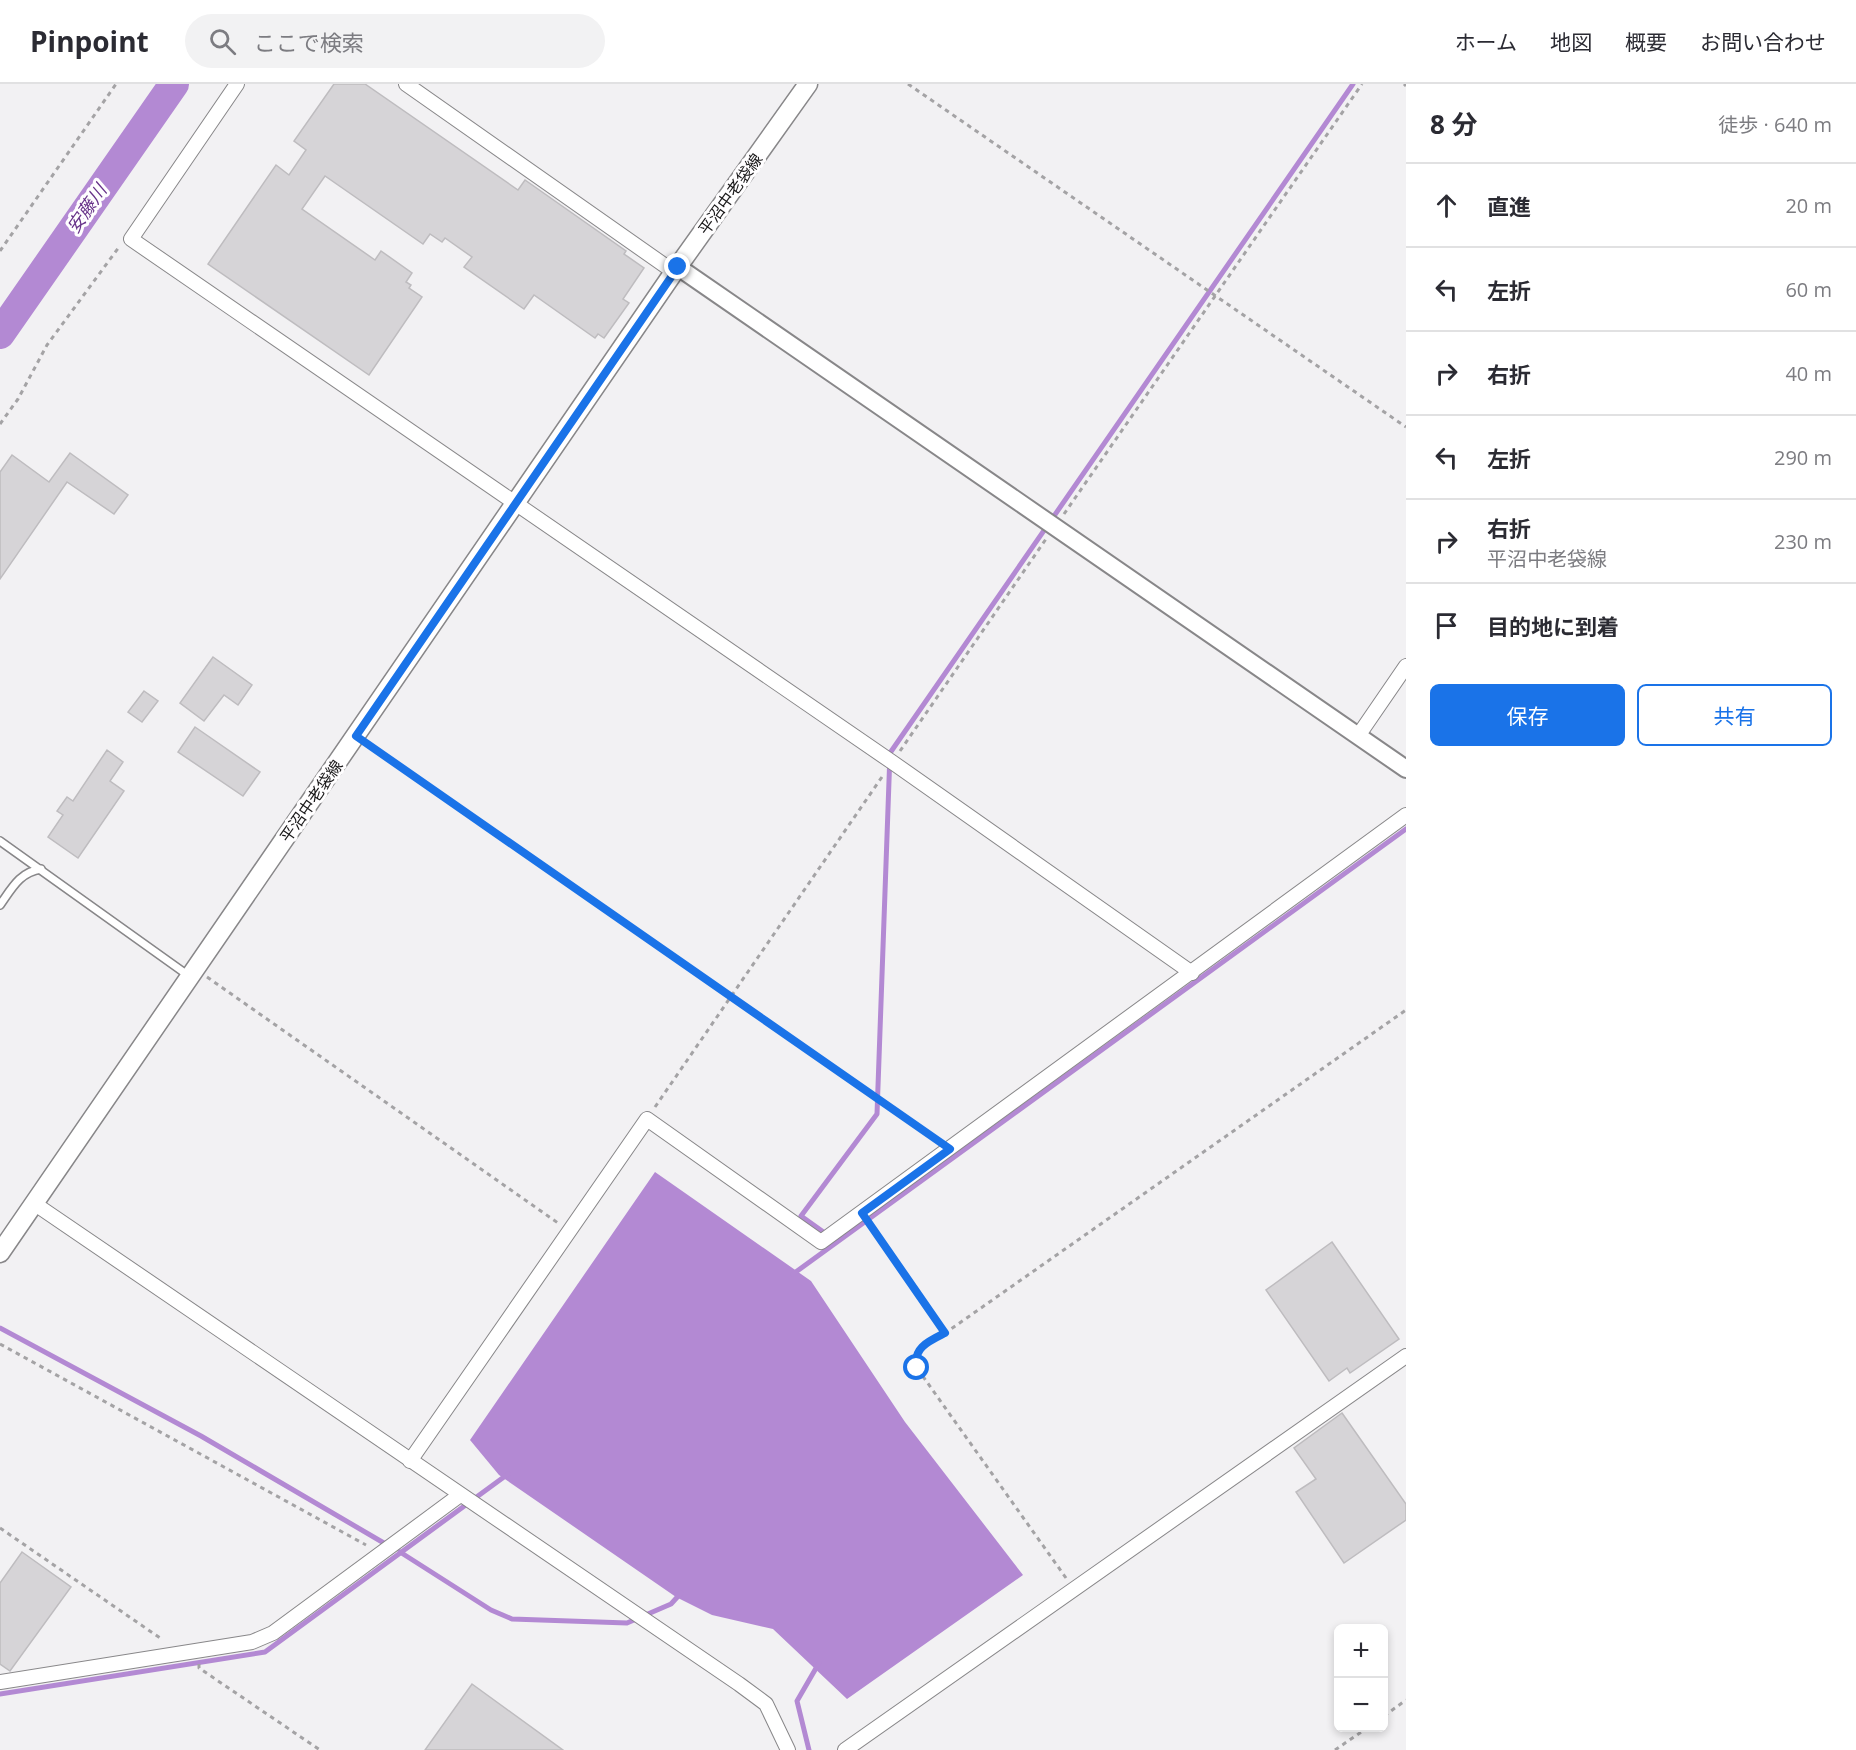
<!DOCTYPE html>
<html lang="ja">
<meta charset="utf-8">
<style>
:root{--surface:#fff;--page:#f2f2f3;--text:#2b2b33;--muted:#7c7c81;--line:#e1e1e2;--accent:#1a73e8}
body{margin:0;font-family:"Open Sans","Noto Sans JP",sans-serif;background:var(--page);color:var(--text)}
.controls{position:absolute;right:18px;bottom:18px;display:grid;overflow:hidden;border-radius:9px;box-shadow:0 3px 9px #0003}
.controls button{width:54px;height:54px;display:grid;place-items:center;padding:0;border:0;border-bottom:2px solid var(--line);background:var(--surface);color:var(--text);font:30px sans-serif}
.stop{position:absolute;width:18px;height:18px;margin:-14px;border:4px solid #1a73e8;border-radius:50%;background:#fff}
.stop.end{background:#1a73e8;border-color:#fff;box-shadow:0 2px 6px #0008}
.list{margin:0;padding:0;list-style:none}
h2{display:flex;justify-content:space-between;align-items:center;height:78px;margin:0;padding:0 24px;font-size:26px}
h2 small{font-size:20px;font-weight:400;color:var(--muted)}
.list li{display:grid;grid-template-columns:39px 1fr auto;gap:18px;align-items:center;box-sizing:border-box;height:84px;padding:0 24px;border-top:2px solid var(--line)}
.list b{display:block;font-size:22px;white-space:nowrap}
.list p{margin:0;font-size:20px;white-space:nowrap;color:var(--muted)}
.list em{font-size:20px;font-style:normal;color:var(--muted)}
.actions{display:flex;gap:12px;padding:18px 24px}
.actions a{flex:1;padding:14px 0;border:2px solid var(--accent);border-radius:9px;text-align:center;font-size:21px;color:var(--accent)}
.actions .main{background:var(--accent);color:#fff}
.icon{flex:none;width:33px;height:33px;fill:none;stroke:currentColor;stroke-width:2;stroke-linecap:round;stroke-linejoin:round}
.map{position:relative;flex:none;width:1406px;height:1666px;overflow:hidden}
header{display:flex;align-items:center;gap:36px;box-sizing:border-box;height:84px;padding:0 30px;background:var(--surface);border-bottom:2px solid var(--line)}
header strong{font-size:28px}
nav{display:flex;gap:33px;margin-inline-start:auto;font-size:21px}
.search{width:420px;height:54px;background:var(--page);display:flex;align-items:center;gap:15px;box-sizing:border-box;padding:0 21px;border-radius:33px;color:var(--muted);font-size:22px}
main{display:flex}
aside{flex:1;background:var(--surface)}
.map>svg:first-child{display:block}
</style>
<header>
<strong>Pinpoint</strong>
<div class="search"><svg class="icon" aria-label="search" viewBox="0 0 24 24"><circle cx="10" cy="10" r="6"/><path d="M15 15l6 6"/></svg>ここで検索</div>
<nav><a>ホーム</a><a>地図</a><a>概要</a><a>お問い合わせ</a></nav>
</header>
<main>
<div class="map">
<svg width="1406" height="1666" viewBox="0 0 1406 1666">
<rect width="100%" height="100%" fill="#f2f1f3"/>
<polygon fill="#b389d3" points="655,1088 811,1197 905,1338 1023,1491 847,1615 773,1545 712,1531 676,1513 499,1391 470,1356"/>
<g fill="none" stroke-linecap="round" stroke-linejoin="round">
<g stroke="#b389d3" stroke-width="5">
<polyline points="829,1152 801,1132 877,1030 890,669 1353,0"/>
<polyline points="793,1190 1406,745"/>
<polyline points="0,1244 201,1352 389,1462"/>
<polyline points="400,1468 491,1526 512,1535 627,1539 671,1520 681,1509"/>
<polyline points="0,1610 265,1568 508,1390"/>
<polyline points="809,1666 797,1617 819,1579"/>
</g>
<polyline stroke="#b389d3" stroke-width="30" points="0,250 174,0"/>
</g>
<g fill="#d6d4d7" stroke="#bebcbf" stroke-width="1.5">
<polygon points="334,0 365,0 518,106 525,96 626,167 624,170 644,184 623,215 629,219 604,254 598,250 595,254 534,211 524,225 464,183 472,173 445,154 442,158 430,150 423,160 325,92 302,125 375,176 381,167 412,189 406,198 411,201 409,204 422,213 369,291 208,180 276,81 289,91 306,66 294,57"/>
<polygon points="70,369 128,411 114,430 67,398 0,495 0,388 12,371 49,398"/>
<polygon points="213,573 252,601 238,621 224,611 204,637 180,619"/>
<polygon points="144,607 158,617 142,638 128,628"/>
<polygon points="195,643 260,688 243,712 178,668"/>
<polygon points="107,666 123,678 110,697 124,707 78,774 48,753 63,731 57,727 67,713 73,717"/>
<polygon points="1332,1158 1399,1255 1350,1289 1347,1284 1329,1297 1266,1206"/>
<polygon points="1342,1329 1406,1420 1406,1436 1344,1479 1296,1408 1316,1395 1294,1364"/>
<polygon points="22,1468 71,1503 10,1587 0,1580 0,1499"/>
<polygon points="472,1600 563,1666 425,1666"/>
</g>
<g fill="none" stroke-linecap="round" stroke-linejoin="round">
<g stroke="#888789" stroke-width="10">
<g id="service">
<polyline points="0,757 189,892"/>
<path d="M0,821C12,804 20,788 41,785"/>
</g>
</g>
<g stroke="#888789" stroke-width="16">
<g id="minor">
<polyline points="237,0 131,155 892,678 1192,889"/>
<polyline points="406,0 674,188"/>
<polyline points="1358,652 1406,582"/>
<polyline points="35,1120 739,1600 766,1620 788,1666"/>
<polyline points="410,1377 647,1035 821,1158 1406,731"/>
<polyline points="0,1598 252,1558 273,1549 460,1411"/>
<polyline points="845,1666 1406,1272"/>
</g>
</g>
<g stroke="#888789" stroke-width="20">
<polyline id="tertiary" points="678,183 1406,685"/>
</g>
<g stroke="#888789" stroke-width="21">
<polyline id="secondary" points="0,1169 674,188 808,0"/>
</g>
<g stroke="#a4a3a5" stroke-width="3" stroke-dasharray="4.5 4.5" stroke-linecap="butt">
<polyline points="908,0 1406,343"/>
<polyline points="1404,0 1406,2"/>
<polyline points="0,167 116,0"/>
<polyline points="0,340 18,315 47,261 119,163"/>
<polyline points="1064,430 1362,0"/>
<polyline points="370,661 938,1056"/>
<polyline points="900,667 1046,455"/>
<polyline points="207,893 558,1139"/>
<polyline points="655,1023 884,690"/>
<polyline points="870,1139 945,1249"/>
<polyline points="0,1260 366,1461"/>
<polyline points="0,1444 163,1556"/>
<path d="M1066,1494L917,1284C911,1262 935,1254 951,1245L1406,926"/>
<polyline points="199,1580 199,1584 320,1666"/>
<polyline points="1384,1632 1406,1616"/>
<polyline points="1335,1666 1367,1644"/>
</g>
<use href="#service" stroke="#fff" stroke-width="7"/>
<use href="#minor" stroke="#fff" stroke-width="14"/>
<use href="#tertiary" stroke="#fff" stroke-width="16"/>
<use href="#secondary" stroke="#fff" stroke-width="18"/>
</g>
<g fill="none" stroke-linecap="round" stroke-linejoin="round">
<path stroke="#1a73e8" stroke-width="8" d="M678,183L356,652L950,1065L862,1129L945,1249C929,1257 912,1264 917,1284"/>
</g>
<g text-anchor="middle" stroke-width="6" stroke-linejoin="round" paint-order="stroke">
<g font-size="16" fill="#181718" stroke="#fffeff">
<text transform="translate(730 110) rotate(-54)" y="6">平沼中老袋線</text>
<text transform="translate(311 717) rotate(-55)" y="6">平沼中老袋線</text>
</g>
<g font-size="18" font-style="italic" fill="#673289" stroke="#fffeff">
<text transform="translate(87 125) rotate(-55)" y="6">安藤川</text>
</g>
</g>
</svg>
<div class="controls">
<button>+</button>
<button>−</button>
</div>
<div class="stop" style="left:917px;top:1284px"></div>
<div class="stop end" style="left:678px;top:183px"></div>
</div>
<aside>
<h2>8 分<small>徒歩 · 640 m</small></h2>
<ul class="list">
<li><svg class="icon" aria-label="ahead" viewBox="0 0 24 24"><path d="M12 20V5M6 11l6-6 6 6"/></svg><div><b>直進</b></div><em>20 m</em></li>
<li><svg class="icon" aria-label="left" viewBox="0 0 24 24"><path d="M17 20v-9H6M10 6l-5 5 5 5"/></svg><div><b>左折</b></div><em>60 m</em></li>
<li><svg class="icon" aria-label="right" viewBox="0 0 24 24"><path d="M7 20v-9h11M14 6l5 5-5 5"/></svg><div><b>右折</b></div><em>40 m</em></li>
<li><svg class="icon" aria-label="left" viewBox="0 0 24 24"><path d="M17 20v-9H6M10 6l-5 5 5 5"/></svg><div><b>左折</b></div><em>290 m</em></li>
<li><svg class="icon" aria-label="right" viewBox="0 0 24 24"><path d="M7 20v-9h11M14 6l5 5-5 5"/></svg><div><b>右折</b><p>平沼中老袋線</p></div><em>230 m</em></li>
<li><svg class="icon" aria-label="arrive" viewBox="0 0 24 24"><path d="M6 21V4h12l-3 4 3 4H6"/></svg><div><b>目的地に到着</b></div></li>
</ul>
<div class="actions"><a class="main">保存</a><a>共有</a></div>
</aside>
</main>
